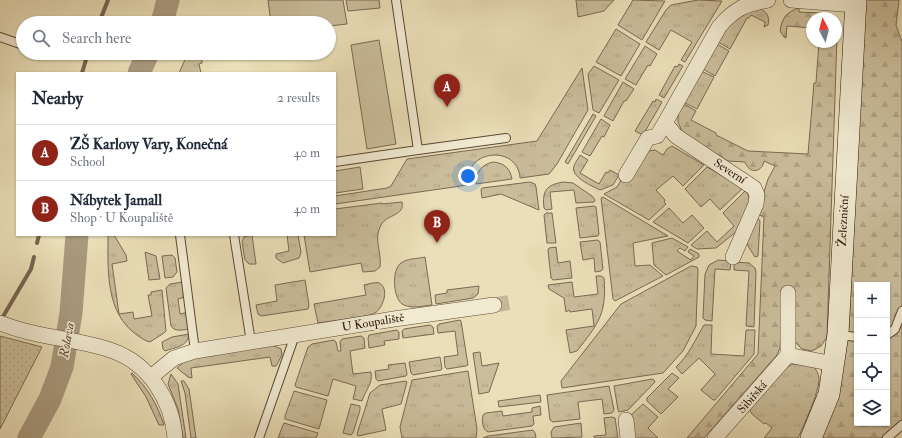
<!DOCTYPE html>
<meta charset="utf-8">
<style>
:root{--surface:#fff;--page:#f6f6f7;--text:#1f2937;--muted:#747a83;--line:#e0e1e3;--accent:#8f2418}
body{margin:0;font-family:"IM FELL Double Pica",serif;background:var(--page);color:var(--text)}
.controls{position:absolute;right:12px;bottom:12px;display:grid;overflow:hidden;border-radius:0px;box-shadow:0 1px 3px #0004}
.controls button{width:36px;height:36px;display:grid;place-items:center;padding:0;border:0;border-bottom:1px solid var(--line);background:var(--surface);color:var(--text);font:20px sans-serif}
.compass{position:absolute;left:806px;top:12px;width:36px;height:36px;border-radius:50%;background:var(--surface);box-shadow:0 1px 3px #0004;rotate:353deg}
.you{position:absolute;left:468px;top:176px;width:14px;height:14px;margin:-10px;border:3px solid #fff;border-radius:50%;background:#1a73e8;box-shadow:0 0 0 6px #1a73e833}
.badge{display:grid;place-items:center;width:26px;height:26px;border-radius:50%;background:var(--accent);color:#fff;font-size:13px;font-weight:700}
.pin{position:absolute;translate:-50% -33px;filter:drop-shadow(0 1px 2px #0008)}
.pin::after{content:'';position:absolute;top:21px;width:14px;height:12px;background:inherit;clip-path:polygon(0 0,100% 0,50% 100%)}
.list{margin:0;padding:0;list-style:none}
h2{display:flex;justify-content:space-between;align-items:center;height:52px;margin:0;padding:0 16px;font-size:17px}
h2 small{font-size:13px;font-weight:400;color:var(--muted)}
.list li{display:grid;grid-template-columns:26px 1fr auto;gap:12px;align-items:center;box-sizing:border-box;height:56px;padding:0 16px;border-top:1px solid var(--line)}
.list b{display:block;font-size:15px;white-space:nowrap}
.list p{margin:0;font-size:13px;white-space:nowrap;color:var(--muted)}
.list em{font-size:13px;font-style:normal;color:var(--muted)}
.icon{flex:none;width:22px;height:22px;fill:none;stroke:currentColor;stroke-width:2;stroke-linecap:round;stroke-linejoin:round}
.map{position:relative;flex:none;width:902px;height:438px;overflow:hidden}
.search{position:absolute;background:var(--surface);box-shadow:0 1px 3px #0004;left:16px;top:16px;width:320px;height:44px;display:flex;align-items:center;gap:10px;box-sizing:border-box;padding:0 14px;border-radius:22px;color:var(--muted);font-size:15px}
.panel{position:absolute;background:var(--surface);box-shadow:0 1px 3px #0004;left:16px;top:72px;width:320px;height:164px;border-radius:0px}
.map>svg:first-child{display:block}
</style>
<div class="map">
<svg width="902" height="438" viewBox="0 0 902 438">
<defs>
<pattern id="grass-tufts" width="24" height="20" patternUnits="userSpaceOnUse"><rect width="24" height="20" fill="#cabd9b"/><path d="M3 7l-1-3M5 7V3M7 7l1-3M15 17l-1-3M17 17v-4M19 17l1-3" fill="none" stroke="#aea284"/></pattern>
<pattern id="forest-firs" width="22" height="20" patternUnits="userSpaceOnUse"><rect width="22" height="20" fill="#cabd9b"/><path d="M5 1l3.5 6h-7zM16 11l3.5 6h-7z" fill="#aea284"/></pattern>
<pattern id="park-dots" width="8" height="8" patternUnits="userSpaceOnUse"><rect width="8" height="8" fill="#cabd9b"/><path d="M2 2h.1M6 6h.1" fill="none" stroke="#aea284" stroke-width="1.8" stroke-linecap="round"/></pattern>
</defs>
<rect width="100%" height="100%" fill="#eadfb8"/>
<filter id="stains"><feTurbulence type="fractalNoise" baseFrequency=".005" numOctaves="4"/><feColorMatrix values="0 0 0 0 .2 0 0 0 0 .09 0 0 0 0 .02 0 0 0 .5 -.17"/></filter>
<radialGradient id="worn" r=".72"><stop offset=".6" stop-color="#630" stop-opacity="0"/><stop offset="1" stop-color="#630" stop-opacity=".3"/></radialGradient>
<g fill="url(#grass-tufts)" stroke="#7a6954">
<polygon points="576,0 614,0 604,11 578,17"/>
<polygon points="633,0 665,1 642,40 618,25"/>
<polygon points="698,0 722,1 685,62 681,60 692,42 671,30 659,50 646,42 666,10 671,5"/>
<path d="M760,9C767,11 770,18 768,25L764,27L765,22L751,15L749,18H747L730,49L718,42C728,25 740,13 760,9Z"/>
<polygon points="616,29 640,44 621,76 596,62"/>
<polygon points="717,44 729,51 715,76 703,69"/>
<polygon points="645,46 657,54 650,66 648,65 636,85 625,79"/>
<polygon points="188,53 201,53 202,63 199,64 201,73 179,73"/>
<polygon points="679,64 683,66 664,98 659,95 675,66 677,67"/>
<polygon points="594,66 619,80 599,113 593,110 588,74"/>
<path d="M582,68L588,110L557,164L549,174L520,178C518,144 463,149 468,185L335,204V196L387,188L391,186L407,159L537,141Z"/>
<polygon points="701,71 714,77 697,109 683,102"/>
<polygon points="623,82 634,89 626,101 624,101 613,121 604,116"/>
<polygon points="656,99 662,102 643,135 635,131 653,101 655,102"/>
<polygon points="593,114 596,116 568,164 565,162"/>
<polygon points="601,119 610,125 604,137 602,136 590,156 582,152"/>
<polygon points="672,146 704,165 683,186 673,176 656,190 665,200 664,202 666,204 649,220 604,194 617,187 623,177 649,151 655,150 663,155 667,149"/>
<path d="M580,155L588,160L580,173L599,184L606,172L608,173L610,170L619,175L613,185L600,190C592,186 570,177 574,166C575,163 578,159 580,155Z"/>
<path d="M493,162C504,163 510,168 512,179L476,184C476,172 481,165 493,162Z"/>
<polygon points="707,167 743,188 720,210 710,199 701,207 685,189"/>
<polygon points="530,182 535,184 536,187 539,210 501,194 482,198 481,190 482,188"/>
<path d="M563,182L573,183L592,196L595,200L594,202L576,203L574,190L550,192L552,209L546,210L544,208C542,191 546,185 563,182Z"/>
<polygon points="745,191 748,194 750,202 737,231 716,248 697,249 691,245 707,231 717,242 734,226 723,213"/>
<polygon points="603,197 668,236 633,243 635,266 650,265 663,276 615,301 613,299 601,198"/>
<path d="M402,202C405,216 387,214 381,225C373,239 382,252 380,267L375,271L363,272L361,263L310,272L304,235H335V209L382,203V204Z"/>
<polygon points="594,206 596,207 599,234 598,236 580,238 576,208"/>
<polygon points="669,208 683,223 692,215 704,228 688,243 653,222"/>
<polygon points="546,213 552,213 556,243 547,243 544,215"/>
<polygon points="756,216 760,221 758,256 755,257 745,241"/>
<path d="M108,235H114L126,255L127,261L112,264L119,314L133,312L134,319L152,316L148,295H151V292L162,290L166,331L164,333L150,342C145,341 141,338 137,335C105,313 108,269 108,235Z"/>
<polygon points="252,235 256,264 249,264 245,260 242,242 244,237"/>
<polygon points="287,235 298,235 301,252 299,258 283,263 276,258 276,254 289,251"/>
<polygon points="672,238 688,247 685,251 680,248 677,251 691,260 694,256 688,252 690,249 699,254 699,257 666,275 654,265 652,243"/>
<polygon points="598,240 600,242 603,269 601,271 595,272 594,258 583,260 580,242"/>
<polygon points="556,247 558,263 570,261 572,278 553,280 551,278 548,250 549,248"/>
<polygon points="145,252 156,256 160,279 149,280"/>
<polygon points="172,255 175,258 177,272 173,277 165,278 162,256"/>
<path d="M425,257L432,305C422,306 413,309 404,305C393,301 391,270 401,263C408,258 417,259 425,257Z"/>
<polygon points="718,260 731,261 730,270 715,269 712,321 705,320 703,318 705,274 709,265"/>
<polygon points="734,262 749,263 755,268 756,272 754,327 746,326 749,271 734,270"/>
<polygon points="691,266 697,267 698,270 696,326 683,351 663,373 562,388 561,381 621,304"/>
<path d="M596,276H601L604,278C607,314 598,324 577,351L570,353L566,330L594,326L592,309L570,312L569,310L566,312L564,298L549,289L548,285L572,282L574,297L598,294Z"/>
<polygon points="305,280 309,305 308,309 261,316 258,314 256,305 277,301 275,285"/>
<path d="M183,282L185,297L178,299L180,314L188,312L189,329C182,330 175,332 171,326L166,288L170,284Z"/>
<path d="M373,283C375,283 377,282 379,283C390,288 383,308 375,313C369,317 329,321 318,323L314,304L366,295L364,285Z"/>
<polygon points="479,286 478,294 473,298 436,304 435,295 447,293 447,290"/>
<polygon points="460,320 461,321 468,365 466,366 447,369 445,367 444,357 458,355 455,331 438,333 437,326 439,324"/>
<polygon points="430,325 433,327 434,334 403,338 402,331 404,329"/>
<path d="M704,325H712L711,354L744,356L746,330H755L754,354L715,400H713L701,390L715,374L699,358L682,374L676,367C689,355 695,340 704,325Z"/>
<polygon points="397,330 399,332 399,339 384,341 385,345 369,348 368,338 369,335"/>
<path d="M189,334C188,347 175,347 165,351L163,349L162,342L172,337Z"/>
<path d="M361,336L364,338L365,348L350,351L353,374L371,372C373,385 365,390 362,401L353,399L356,386L333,379L328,396L296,387L295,385L308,347L312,344L334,340L336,342L338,351H341L340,342L342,339Z"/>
<polygon points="272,345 281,349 282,355 276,366 272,366 270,357 191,368 192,378 188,377 177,368 185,361 191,359"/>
<polygon points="480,352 482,366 499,363 489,392 479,394 473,353"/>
<polygon points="440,357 442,369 441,370 413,375 411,373 409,362"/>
<polygon points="405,363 407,374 406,376 378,381 376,379 375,371 389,369 388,365"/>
<path d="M793,364C799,364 806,363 812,366C816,368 819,375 819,379C820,389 803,428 798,438H764L772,428L766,423L764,424L752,414L749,409L782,370Z"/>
<polygon points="468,371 477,429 476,438 402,438 400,427 412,380"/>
<path d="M132,373C148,388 157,404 164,425H159L146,397L131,374Z"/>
<polygon points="672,373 679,378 668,389 678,397 661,414 647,401 647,398"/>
<polygon points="171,374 178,384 186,438 183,438 178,409 168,384"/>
<polygon points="652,379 654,380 655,382 628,410 619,412 618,410 614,386"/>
<polygon points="181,381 184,381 189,389 196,438 191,438 185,393"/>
<polygon points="406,381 407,382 401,404 382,409 386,430 358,436 357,434 370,393 380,385"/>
<polygon points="609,386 614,410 612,413 604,414 602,399 578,402 580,419 553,422 550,420 547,395"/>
<polygon points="294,391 327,400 319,429 285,419 285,416"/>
<polygon points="540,395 541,402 499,407 498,401"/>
<polygon points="351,404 360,406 360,410 353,433 351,435 343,433"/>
<polygon points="643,404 658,417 648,428 658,438 633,438 631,415"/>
<path d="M540,406L541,415L533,416L534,424L532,426L488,432C482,429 482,421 483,415L486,413L502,411L503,416L532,412V408Z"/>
<polygon points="612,417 615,418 618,438 594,438 594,436 606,435 604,418"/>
<polygon points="284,423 318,433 316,438 278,438 283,425"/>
<polygon points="581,423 582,437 552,438 551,432 554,427"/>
<polygon points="533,430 535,433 536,438 483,438 488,436"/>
</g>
<g fill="url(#forest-firs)" stroke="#7a6954" fill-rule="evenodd">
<path d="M865,0H899L896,25L902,42V420L881,438H820L849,327ZM857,285H887V423H857Z"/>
<path d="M799,8V12L821,13L830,18H812V28L787,26L786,38L784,37L780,31C782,18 786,12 799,8Z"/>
<path d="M836,25L837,36L827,337L821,346L812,351L802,349L794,341L783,291L780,348L777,355L704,438H687L758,354L764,217L757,214L768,179L775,166L764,161C762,173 749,174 745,162L728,161L685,135L682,131L678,122V114L682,103L696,111L691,120L716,133V135L748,151L808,154L814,83H816L819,42H836Z"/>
</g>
<polygon fill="url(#park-dots)" stroke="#7a6954" points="0,336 42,347 0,429"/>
<g fill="#cabd9b" stroke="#7a6954">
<polygon points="268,0 343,0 347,24 329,26 329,23 271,23"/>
<polygon points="346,0 379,0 380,8 348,11"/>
<polygon points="379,40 396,144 367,149 351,45"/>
<polygon points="360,167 363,189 335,193 335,171"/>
</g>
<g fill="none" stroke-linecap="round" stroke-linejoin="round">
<g stroke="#776550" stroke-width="4">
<polyline points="99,23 108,0"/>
<polyline points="82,73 88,53"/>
<polyline points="37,243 39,235"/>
<polyline points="1,320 31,269 34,257"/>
</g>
<g stroke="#a99a7e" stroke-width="23">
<polyline points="162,23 168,0"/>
<polyline points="139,73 148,53"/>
<polyline points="29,438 50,399 62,367 71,313 77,235"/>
</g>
<polyline stroke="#c4b796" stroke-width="15" stroke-dasharray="15 8" stroke-linecap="butt" points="494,305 513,302"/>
<g stroke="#5b4837" stroke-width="10">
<g id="lane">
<polyline points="0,37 23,45"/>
<polyline points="418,150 506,138"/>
<polyline points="335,162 418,150 396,0"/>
<polyline points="180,235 195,351"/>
<polyline points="234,235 251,342"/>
<polyline points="839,335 857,337"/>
<polyline points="887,335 895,329 902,311"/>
<polyline points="259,438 295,335"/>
<polyline points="887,438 902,425"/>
</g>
</g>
<g stroke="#5b4837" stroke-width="16">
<g id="street">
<polyline points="791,0 855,5"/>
<polyline points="626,175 648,138 657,136 665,123"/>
<path d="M733,257L756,204L757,195L754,188L676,136L665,123L719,27C734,9 745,4 768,0"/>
<path d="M0,323C37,338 76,338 113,351C149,364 172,400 175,438"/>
<polyline points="788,355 788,293"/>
<polyline points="151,377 174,358 195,351 394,319 494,305"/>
<polyline points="626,420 628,438"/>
<polyline points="715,438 788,355 834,364"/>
</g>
</g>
<g stroke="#2b150c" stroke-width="22">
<polyline id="secondary" points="811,438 829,394 838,334 856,0"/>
</g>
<use href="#lane" stroke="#f1ead1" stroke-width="8"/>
<use href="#street" stroke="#f1ead1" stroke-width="15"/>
<use href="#secondary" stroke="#f1ead1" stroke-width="21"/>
</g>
<g text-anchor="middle" stroke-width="3" stroke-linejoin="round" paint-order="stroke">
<g font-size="12" fill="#2b150c" stroke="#f1ead1">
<text transform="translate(730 171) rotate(33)" y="4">Severní</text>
<text transform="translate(843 221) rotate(-87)" y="4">Železniční</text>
<text transform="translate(373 322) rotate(-9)" y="4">U Koupaliště</text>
<text transform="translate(752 397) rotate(-49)" y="4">Sibiřská</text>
</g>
<g font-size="13" font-style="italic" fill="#5d4a3a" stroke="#f1ead1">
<text transform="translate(66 340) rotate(-80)" y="5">Rolava</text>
</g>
</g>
<rect width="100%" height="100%" filter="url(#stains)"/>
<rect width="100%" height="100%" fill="url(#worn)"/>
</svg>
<div class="controls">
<button>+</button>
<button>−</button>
<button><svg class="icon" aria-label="locate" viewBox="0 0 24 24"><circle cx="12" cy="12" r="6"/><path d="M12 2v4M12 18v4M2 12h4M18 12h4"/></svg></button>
<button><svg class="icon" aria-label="layers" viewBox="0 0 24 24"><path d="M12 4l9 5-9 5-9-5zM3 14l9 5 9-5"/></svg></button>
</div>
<svg class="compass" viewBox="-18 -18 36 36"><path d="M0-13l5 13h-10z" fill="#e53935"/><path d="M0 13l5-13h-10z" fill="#747a83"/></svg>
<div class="you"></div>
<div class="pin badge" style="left:447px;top:107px">A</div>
<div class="pin badge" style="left:437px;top:243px">B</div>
<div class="search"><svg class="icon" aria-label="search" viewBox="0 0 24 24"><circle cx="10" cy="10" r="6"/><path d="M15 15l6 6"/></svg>Search here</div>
<section class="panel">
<h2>Nearby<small>2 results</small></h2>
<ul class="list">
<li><span class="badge">A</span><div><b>ZŠ Karlovy Vary, Konečná</b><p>School</p></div><em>40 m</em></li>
<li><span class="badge">B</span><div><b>Nábytek Jamall</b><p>Shop · U Koupaliště</p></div><em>40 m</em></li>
</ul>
</section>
</div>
